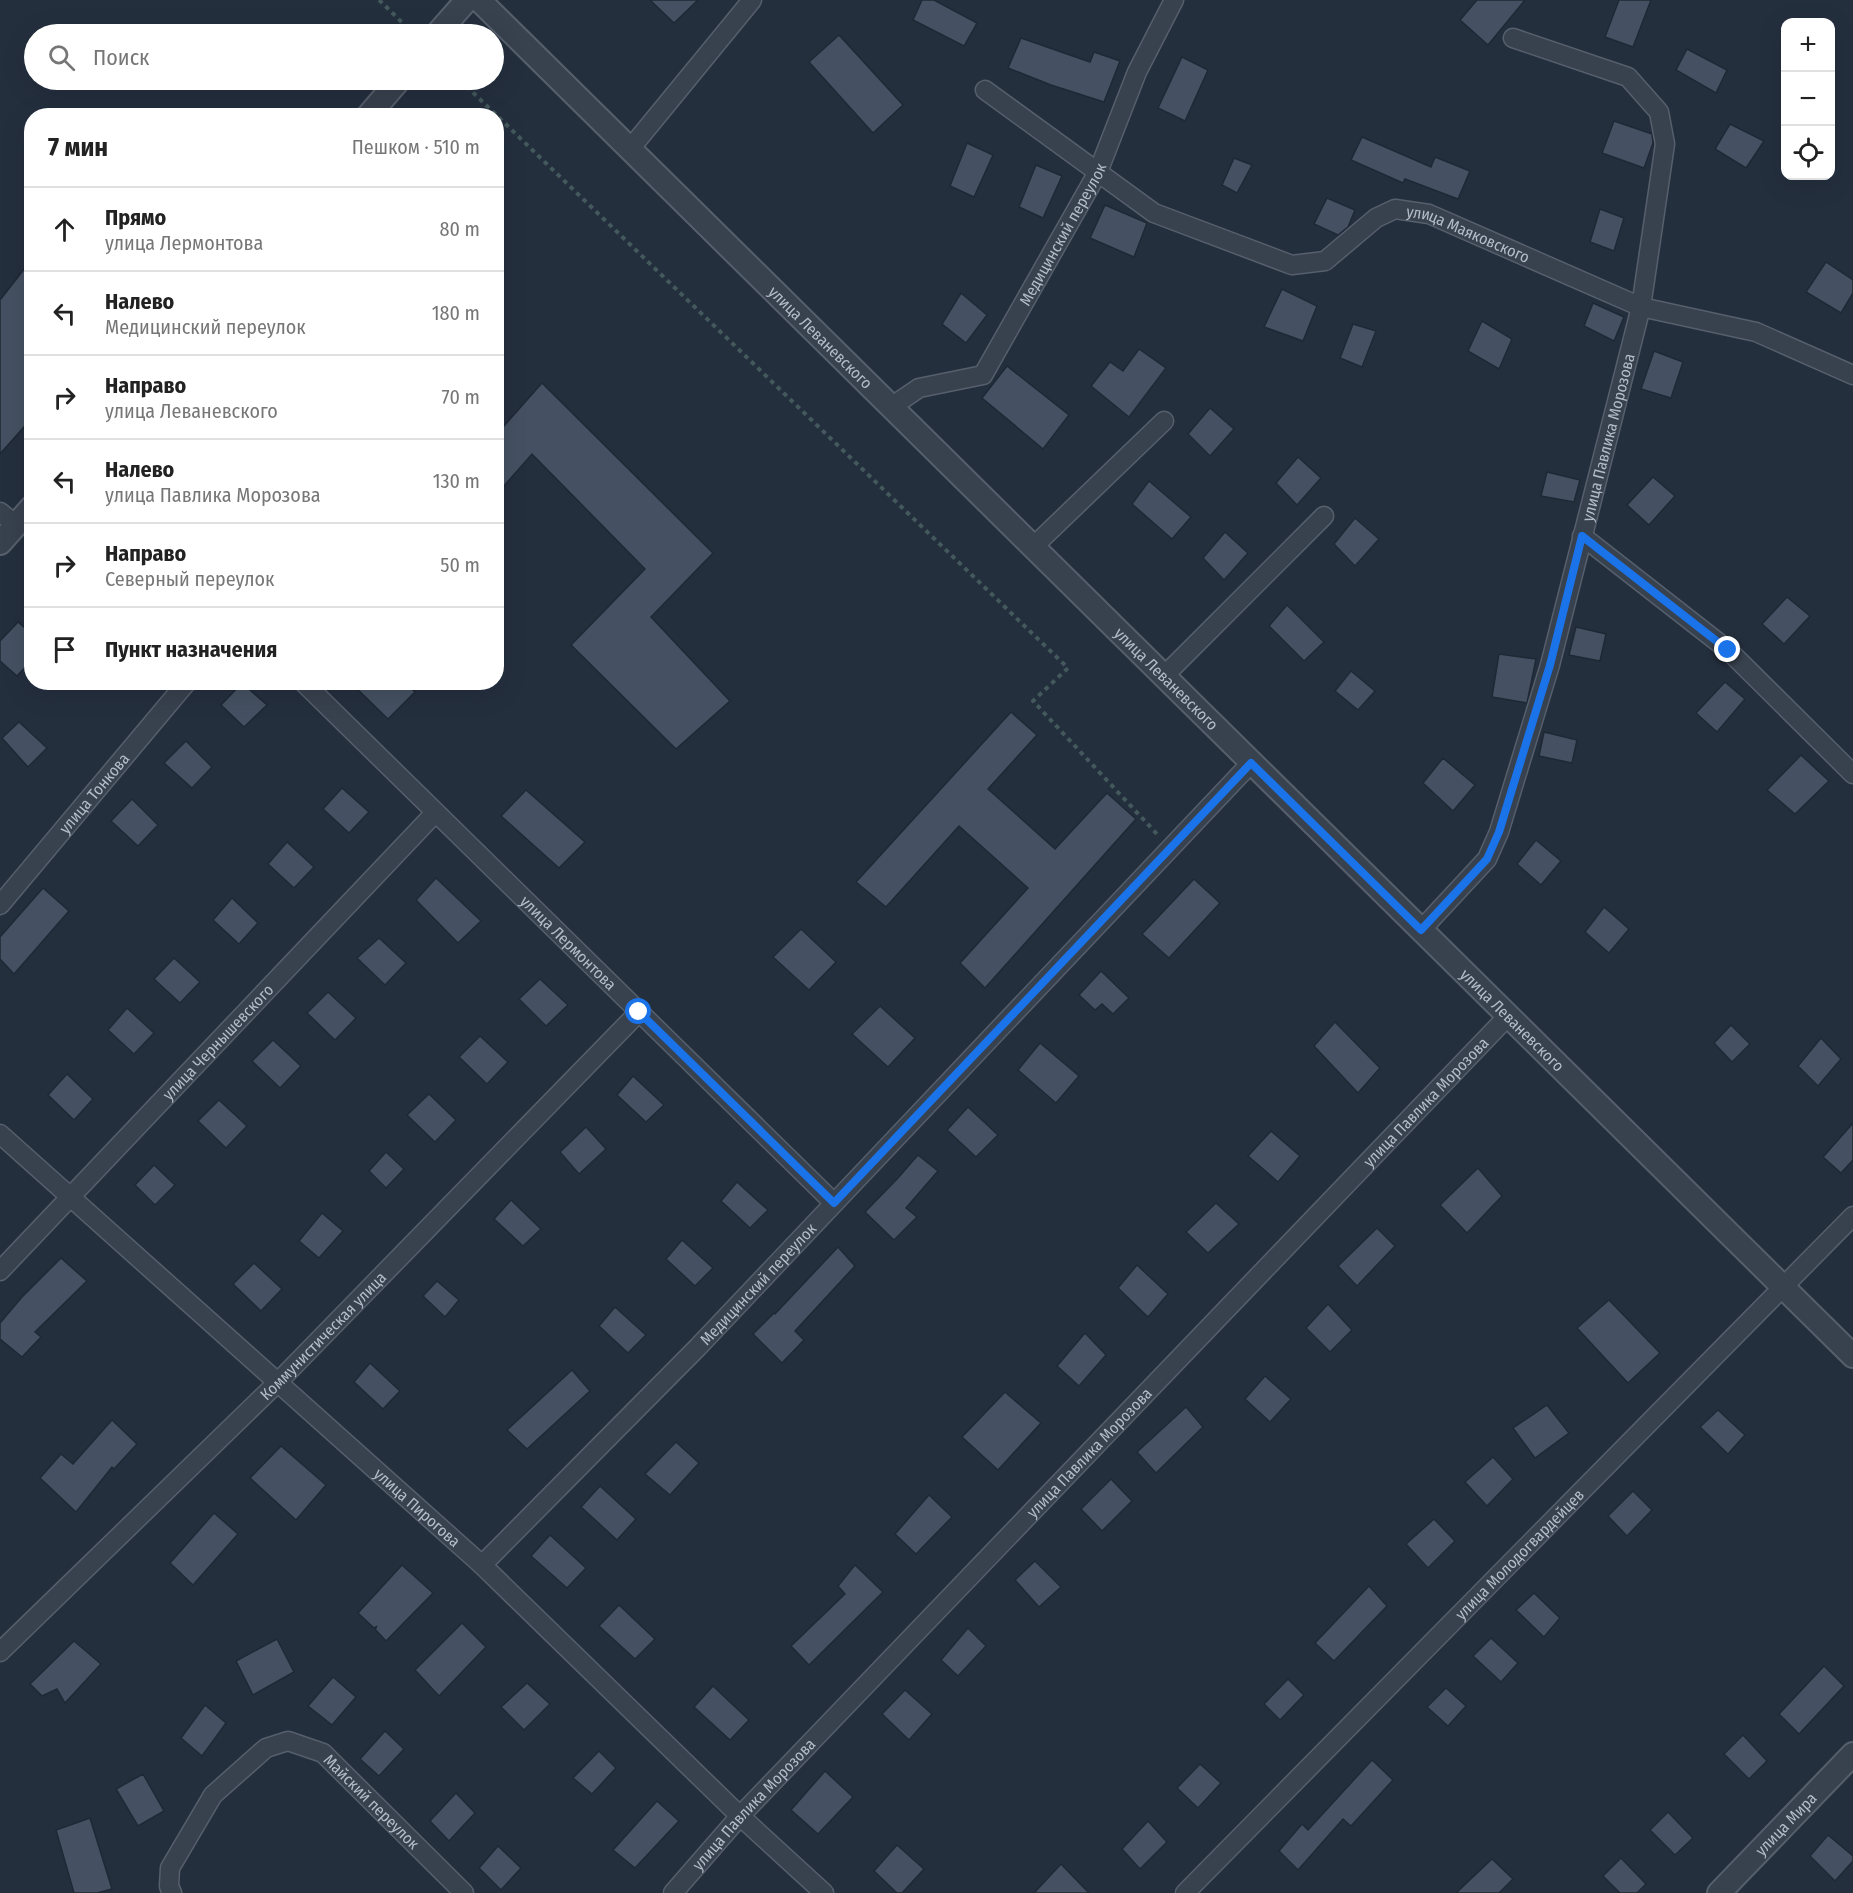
<!DOCTYPE html>
<html lang="ru">
<meta charset="utf-8">
<style>
:root{--surface:#fff;--page:#f2f2f2;--text:#222;--muted:#767676;--line:#e0e0e0}
body{margin:0;font-family:"Fira Sans Condensed",sans-serif;background:var(--page);color:var(--text)}
.controls{position:absolute;right:18px;top:18px;display:grid;overflow:hidden;border-radius:12px;box-shadow:0 6px 24px #0002}
.controls button{width:54px;height:54px;display:grid;place-items:center;padding:0;border:0;border-bottom:2px solid var(--line);background:var(--surface);color:var(--text);font:30px sans-serif}
.stop{position:absolute;width:18px;height:18px;margin:-14px;border:4px solid #1a73e8;border-radius:50%;background:#fff}
.stop.end{background:#1a73e8;border-color:#fff;box-shadow:0 2px 6px #0008}
.list{margin:0;padding:0;list-style:none}
h2{display:flex;justify-content:space-between;align-items:center;height:78px;margin:0;padding:0 24px;font-size:26px}
h2 small{font-size:20px;font-weight:400;color:var(--muted)}
.list li{display:grid;grid-template-columns:39px 1fr auto;gap:18px;align-items:center;box-sizing:border-box;height:84px;padding:0 24px;border-top:2px solid var(--line)}
.list b{display:block;font-size:22px;white-space:nowrap}
.list p{margin:0;font-size:20px;white-space:nowrap;color:var(--muted)}
.list em{font-size:20px;font-style:normal;color:var(--muted)}
.icon{flex:none;width:33px;height:33px;fill:none;stroke:currentColor;stroke-width:2;stroke-linecap:round;stroke-linejoin:round}
.map{position:relative;flex:none;width:1853px;height:1893px;overflow:hidden}
.search{position:absolute;background:var(--surface);box-shadow:0 6px 24px #0002;left:24px;top:24px;width:480px;height:66px;display:flex;align-items:center;gap:15px;box-sizing:border-box;padding:0 21px;border-radius:33px;color:var(--muted);font-size:22px}
.panel{position:absolute;background:var(--surface);box-shadow:0 6px 24px #0002;left:24px;top:108px;width:480px;height:582px;border-radius:24px}
.map>svg:first-child{display:block}
</style>
<div class="map">
<svg width="1853" height="1893" viewBox="0 0 1853 1893">
<rect width="100%" height="100%" fill="#242f3e"/>
<g fill="#455162" stroke="#1f2835" stroke-width="1.5">
<polygon points="650,0 698,0 674,23"/>
<polygon points="922,0 934,0 977,23 964,46 913,20"/>
<polygon points="1477,0 1525,0 1488,45 1460,20"/>
<polygon points="1619,0 1651,0 1633,47 1605,37"/>
<polygon points="839,35 903,105 873,133 809,62"/>
<polygon points="1021,38 1090,62 1094,52 1120,61 1104,102 1051,85 1008,68"/>
<polygon points="1687,49 1727,70 1716,93 1676,70"/>
<polygon points="1182,57 1208,70 1185,121 1158,108"/>
<polygon points="1614,121 1652,134 1653,143 1644,168 1602,153"/>
<polygon points="1730,124 1764,141 1746,168 1715,149"/>
<polygon points="1362,137 1431,167 1435,157 1470,171 1458,199 1405,179 1403,183 1351,160"/>
<polygon points="967,143 993,155 974,197 950,186"/>
<polygon points="1234,158 1252,165 1237,193 1222,185"/>
<polygon points="1036,165 1062,176 1043,218 1019,207"/>
<polygon points="1327,198 1355,210 1348,227 1338,235 1314,224"/>
<polygon points="1105,205 1147,223 1134,257 1090,238"/>
<polygon points="1600,209 1624,218 1614,251 1590,242"/>
<polygon points="32,259 32,418 0,454 0,300"/>
<polygon points="1826,262 1853,280 1853,293 1841,313 1806,292"/>
<polygon points="1282,289 1317,306 1303,341 1264,327"/>
<polygon points="961,293 987,315 966,343 942,324"/>
<polygon points="1593,303 1624,317 1614,341 1584,326"/>
<polygon points="1482,321 1512,339 1499,369 1468,351"/>
<polygon points="1353,324 1376,331 1362,367 1340,358"/>
<polygon points="1139,349 1166,368 1129,417 1091,386 1110,362 1123,371"/>
<polygon points="1654,351 1683,362 1671,398 1641,389"/>
<polygon points="1007,366 1069,415 1043,449 982,398"/>
<polygon points="542,383 713,553 651,617 730,701 676,749 571,645 645,569 532,454 496,495 496,435"/>
<polygon points="1210,408 1234,429 1210,456 1188,434"/>
<polygon points="1298,457 1321,478 1297,505 1276,483"/>
<polygon points="1547,472 1580,480 1574,502 1541,496"/>
<polygon points="1653,477 1675,496 1649,525 1627,505"/>
<polygon points="1149,481 1191,517 1172,539 1132,504"/>
<polygon points="1355,518 1379,539 1355,566 1334,544"/>
<polygon points="1225,532 1248,553 1224,580 1203,558"/>
<polygon points="1787,597 1810,616 1784,644 1762,624"/>
<polygon points="1287,605 1324,642 1304,661 1269,626"/>
<polygon points="18,622 32,634 32,660 17,676 0,661 0,641"/>
<polygon points="1576,627 1606,634 1600,661 1569,655"/>
<polygon points="1499,654 1536,659 1527,703 1492,697"/>
<polygon points="1351,671 1375,691 1358,710 1335,691"/>
<polygon points="350,682 405,682 415,692 388,719"/>
<polygon points="1725,682 1745,699 1717,732 1696,713"/>
<polygon points="242,683 267,705 244,727 221,705"/>
<polygon points="1011,712 1037,735 988,789 1055,849 1107,793 1136,819 985,988 960,963 1028,888 959,826 886,907 856,882"/>
<polygon points="19,722 47,748 28,767 2,738"/>
<polygon points="1544,732 1577,740 1572,763 1539,756"/>
<polygon points="186,741 212,767 192,788 164,763"/>
<polygon points="1801,755 1829,781 1795,814 1767,790"/>
<polygon points="1443,758 1475,785 1453,811 1423,783"/>
<polygon points="342,788 369,812 349,833 323,809"/>
<polygon points="526,790 585,842 559,868 501,816"/>
<polygon points="132,799 158,825 138,846 111,821"/>
<polygon points="1536,840 1561,861 1541,885 1517,864"/>
<polygon points="287,842 314,867 294,888 268,864"/>
<polygon points="436,878 481,921 458,943 416,900"/>
<polygon points="1194,879 1220,903 1169,958 1142,934"/>
<polygon points="43,888 69,911 14,974 0,959 0,937"/>
<polygon points="232,898 258,923 239,944 213,920"/>
<polygon points="1604,907 1629,929 1609,953 1585,932"/>
<polygon points="801,929 836,962 809,990 773,957"/>
<polygon points="379,938 406,963 385,985 357,958"/>
<polygon points="174,958 200,982 180,1003 154,979"/>
<polygon points="1101,971 1129,998 1113,1014 1102,1004 1095,1010 1079,995"/>
<polygon points="540,979 568,1005 546,1026 519,999"/>
<polygon points="328,992 356,1018 335,1040 307,1013"/>
<polygon points="880,1006 915,1038 888,1067 852,1034"/>
<polygon points="127,1008 154,1033 134,1054 108,1030"/>
<polygon points="1335,1022 1380,1068 1358,1093 1314,1046"/>
<polygon points="1731,1025 1750,1044 1732,1062 1714,1043"/>
<polygon points="480,1036 508,1062 487,1084 459,1057"/>
<polygon points="1821,1038 1841,1059 1818,1086 1798,1066"/>
<polygon points="273,1040 301,1066 280,1088 252,1061"/>
<polygon points="1040,1043 1079,1076 1056,1103 1018,1070"/>
<polygon points="67,1074 93,1099 74,1120 48,1095"/>
<polygon points="633,1076 664,1105 646,1122 617,1095"/>
<polygon points="429,1094 456,1120 435,1142 407,1115"/>
<polygon points="219,1100 247,1126 226,1148 198,1121"/>
<polygon points="968,1107 998,1135 976,1157 947,1130"/>
<polygon points="1853,1123 1853,1160 1841,1173 1823,1157"/>
<polygon points="586,1127 606,1149 579,1174 560,1152"/>
<polygon points="1271,1131 1300,1156 1278,1182 1248,1156"/>
<polygon points="386,1152 404,1169 386,1188 369,1171"/>
<polygon points="918,1155 938,1171 906,1208 917,1217 894,1240 865,1212 898,1178"/>
<polygon points="154,1165 175,1185 155,1205 135,1185"/>
<polygon points="1478,1168 1502,1196 1467,1233 1440,1205"/>
<polygon points="737,1182 768,1210 750,1228 721,1201"/>
<polygon points="511,1200 541,1229 523,1246 494,1219"/>
<polygon points="1216,1203 1239,1224 1208,1253 1186,1232"/>
<polygon points="322,1213 343,1231 319,1258 299,1241"/>
<polygon points="1377,1228 1395,1246 1357,1286 1338,1266"/>
<polygon points="682,1240 713,1268 695,1286 666,1259"/>
<polygon points="838,1247 855,1266 795,1331 804,1340 782,1363 753,1334 774,1313 775,1314"/>
<polygon points="61,1258 87,1281 35,1332 41,1337 22,1357 0,1339 0,1323 22,1297"/>
<polygon points="254,1263 282,1289 261,1311 233,1284"/>
<polygon points="1137,1265 1168,1294 1148,1317 1118,1288"/>
<polygon points="437,1281 459,1300 445,1317 423,1296"/>
<polygon points="1609,1300 1660,1353 1628,1383 1577,1328"/>
<polygon points="1328,1304 1352,1330 1330,1352 1306,1328"/>
<polygon points="615,1307 646,1335 628,1353 599,1326"/>
<polygon points="1085,1333 1106,1355 1079,1386 1057,1366"/>
<polygon points="370,1363 400,1391 383,1409 354,1382"/>
<polygon points="572,1370 590,1391 527,1449 507,1430"/>
<polygon points="1265,1376 1291,1399 1270,1422 1245,1399"/>
<polygon points="1005,1392 1041,1423 998,1470 962,1437"/>
<polygon points="1547,1405 1569,1433 1535,1458 1513,1428"/>
<polygon points="1186,1407 1203,1427 1156,1473 1137,1452"/>
<polygon points="1718,1410 1745,1435 1728,1454 1700,1427"/>
<polygon points="112,1420 137,1444 114,1469 112,1467 76,1512 40,1478 61,1454 73,1464"/>
<polygon points="676,1442 699,1463 670,1495 645,1474"/>
<polygon points="281,1446 326,1485 296,1520 250,1478"/>
<polygon points="1493,1457 1513,1479 1487,1506 1465,1482"/>
<polygon points="1111,1479 1132,1501 1102,1531 1081,1509"/>
<polygon points="600,1486 636,1519 617,1540 581,1507"/>
<polygon points="1633,1491 1652,1510 1627,1536 1608,1516"/>
<polygon points="929,1495 952,1517 916,1554 895,1534"/>
<polygon points="214,1513 238,1534 193,1585 170,1563"/>
<polygon points="1434,1519 1455,1541 1428,1568 1406,1544"/>
<polygon points="550,1535 586,1568 567,1588 531,1556"/>
<polygon points="1035,1561 1061,1587 1039,1607 1015,1580"/>
<polygon points="402,1565 433,1593 386,1641 375,1629 377,1626 374,1628 358,1613"/>
<polygon points="855,1565 883,1592 809,1665 791,1646 845,1594 838,1586"/>
<polygon points="1369,1586 1387,1606 1334,1661 1315,1643"/>
<polygon points="1534,1593 1560,1618 1544,1637 1516,1610"/>
<polygon points="619,1605 655,1639 635,1659 599,1626"/>
<polygon points="462,1623 486,1647 439,1696 415,1670"/>
<polygon points="968,1628 986,1646 958,1676 941,1660"/>
<polygon points="1491,1638 1518,1663 1501,1682 1473,1656"/>
<polygon points="277,1639 294,1672 253,1695 236,1661"/>
<polygon points="74,1641 101,1664 65,1703 57,1689 42,1696 30,1684"/>
<polygon points="1824,1666 1844,1686 1799,1734 1779,1714"/>
<polygon points="333,1677 356,1697 332,1725 308,1706"/>
<polygon points="1288,1679 1304,1695 1280,1720 1264,1704"/>
<polygon points="527,1683 550,1704 524,1730 501,1707"/>
<polygon points="713,1686 749,1720 730,1740 694,1707"/>
<polygon points="1446,1688 1466,1706 1448,1726 1427,1707"/>
<polygon points="905,1690 932,1714 909,1740 882,1714"/>
<polygon points="205,1705 226,1723 202,1756 181,1738"/>
<polygon points="385,1731 404,1749 379,1776 360,1759"/>
<polygon points="1743,1735 1767,1761 1749,1779 1724,1754"/>
<polygon points="599,1751 616,1768 592,1794 573,1778"/>
<polygon points="1372,1760 1393,1780 1351,1826 1343,1819 1298,1870 1279,1851 1302,1824 1308,1830"/>
<polygon points="1200,1764 1221,1783 1198,1808 1177,1788"/>
<polygon points="825,1771 853,1797 818,1834 791,1810"/>
<polygon points="143,1774 164,1811 138,1826 116,1789"/>
<polygon points="456,1793 475,1813 449,1841 430,1821"/>
<polygon points="657,1801 679,1821 635,1868 613,1850"/>
<polygon points="1668,1812 1693,1838 1675,1855 1650,1830"/>
<polygon points="90,1818 112,1889 97,1893 74,1893 56,1830"/>
<polygon points="1148,1821 1167,1842 1140,1869 1122,1849"/>
<polygon points="1828,1835 1853,1856 1853,1861 1835,1881 1810,1856"/>
<polygon points="897,1845 924,1869 902,1893 897,1893 874,1871"/>
<polygon points="498,1846 521,1868 501,1890 479,1868"/>
<polygon points="1621,1858 1646,1884 1637,1893 1620,1893 1603,1876"/>
<polygon points="1492,1859 1513,1879 1499,1893 1456,1893"/>
<polygon points="1061,1864 1089,1893 1034,1893"/>
</g>
<g fill="none" stroke-linecap="round" stroke-linejoin="round">
<g stroke="#565f6c" stroke-width="21">
<g id="minor">
<path id="s1" d="M985,90L1154,213L1292,265L1325,261L1376,218L1395,209L1429,214L1641,307L1756,332L1853,375"/>
<polyline points="630,149 752,0"/>
<path id="s2" d="M891,407L919,388L983,375L1098,172L1137,72L1174,0"/>
<polyline points="0,512 16,525"/>
<polyline points="1582,536 1728,650 1853,774"/>
<polyline points="1033,547 1164,421"/>
<polyline points="1164,676 1324,516"/>
<path id="s3" d="M303,682L834,1203"/>
<path id="s4" d="M0,905L187,682"/>
<path id="s5" d="M1421,930L1487,859L1499,832L1550,665L1641,307L1665,144L1659,112L1628,77L1513,38"/>
<path id="s6" d="M0,1134L482,1565L740,1816L824,1893"/>
<path id="s7" d="M0,1271L435,813"/>
<path id="s8" d="M482,1565L698,1347L1251,763"/>
<path id="s9" d="M0,1652L278,1382L639,1012"/>
<path id="s10" d="M172,1893L169,1886L170,1868L213,1795L266,1748L288,1741L323,1753L464,1893"/>
<path id="s11" d="M673,1893L740,1816L1508,1016"/>
<path id="s12" d="M1185,1893L1853,1216"/>
</g>
</g>
<g stroke="#565f6c" stroke-width="26">
<g id="tertiary">
<path id="s13" d="M479,0L1853,1356"/>
<polyline points="437,34 467,0"/>
<polyline points="368,116 399,80"/>
<polyline points="0,543 32,507"/>
<path id="s14" d="M1719,1893L1853,1754"/>
</g>
</g>
<g stroke="#44595c" stroke-width="4" stroke-dasharray="4.5 4.5" stroke-linecap="butt">
<polyline points="379,0 414,34"/>
<polyline points="460,80 1068,668 1033,701 1157,834"/>
</g>
<use href="#minor" stroke="#38414e" stroke-width="18"/>
<use href="#tertiary" stroke="#38414e" stroke-width="22"/>
</g>
<g fill="none" stroke-linecap="round" stroke-linejoin="round">
<polyline stroke="#1a73e8" stroke-width="8" points="639,1012 834,1203 1251,763 1421,930 1487,859 1499,832 1550,665 1582,536 1728,650"/>
</g>
<g text-anchor="middle" stroke-width="5" stroke-linejoin="round" paint-order="stroke">
<g font-size="16" fill="#b4bcc9" stroke="#1d2633">
<text dy="6" stroke="none"><textPath href="#s2" startOffset="261">Медицинский переулок</textPath></text>
<text dy="6" stroke="none"><textPath href="#s1" startOffset="555">улица Маяковского</textPath></text>
<text dy="6" stroke="none"><textPath href="#s13" startOffset="480">улица Леваневского</textPath></text>
<text dy="6" stroke="none"><textPath href="#s5" startOffset="536">улица Павлика Морозова</textPath></text>
<text dy="6" stroke="none"><textPath href="#s13" startOffset="966">улица Леваневского</textPath></text>
<text dy="6" stroke="none"><textPath href="#s4" startOffset="146">улица Тонкова</textPath></text>
<text dy="6" stroke="none"><textPath href="#s3" startOffset="372">улица Лермонтова</textPath></text>
<text dy="6" stroke="none"><textPath href="#s13" startOffset="1452">улица Леваневского</textPath></text>
<text dy="6" stroke="none"><textPath href="#s7" startOffset="316">улица Чернышевского</textPath></text>
<text dy="6" stroke="none"><textPath href="#s11" startOffset="1092">улица Павлика Морозова</textPath></text>
<text dy="6" stroke="none"><textPath href="#s8" startOffset="394">Медицинский переулок</textPath></text>
<text dy="6" stroke="none"><textPath href="#s9" startOffset="452">Коммунистическая улица</textPath></text>
<text dy="6" stroke="none"><textPath href="#s11" startOffset="606">улица Павлика Морозова</textPath></text>
<text dy="6" stroke="none"><textPath href="#s6" startOffset="560">улица Пирогова</textPath></text>
<text dy="6" stroke="none"><textPath href="#s12" startOffset="476">улица Молодогвардейцев</textPath></text>
<text dy="6" stroke="none"><textPath href="#s10" startOffset="310">Майский переулок</textPath></text>
<text dy="6" stroke="none"><textPath href="#s11" startOffset="120">улица Павлика Морозова</textPath></text>
<text dy="6" stroke="none"><textPath href="#s14" startOffset="96">улица Мира</textPath></text>
</g>
</g>
</svg>
<div class="controls">
<button>+</button>
<button>−</button>
<button><svg class="icon" aria-label="locate" viewBox="0 0 24 24"><circle cx="12" cy="12" r="6"/><path d="M12 2v4M12 18v4M2 12h4M18 12h4"/></svg></button>
</div>
<div class="stop" style="left:639px;top:1012px"></div>
<div class="stop end" style="left:1728px;top:650px"></div>
<div class="search"><svg class="icon" aria-label="search" viewBox="0 0 24 24"><circle cx="10" cy="10" r="6"/><path d="M15 15l6 6"/></svg>Поиск</div>
<section class="panel">
<h2>7 мин<small>Пешком · 510 m</small></h2>
<ul class="list">
<li><svg class="icon" aria-label="ahead" viewBox="0 0 24 24"><path d="M12 20V5M6 11l6-6 6 6"/></svg><div><b>Прямо</b><p>улица Лермонтова</p></div><em>80 m</em></li>
<li><svg class="icon" aria-label="left" viewBox="0 0 24 24"><path d="M17 20v-9H6M10 6l-5 5 5 5"/></svg><div><b>Налево</b><p>Медицинский переулок</p></div><em>180 m</em></li>
<li><svg class="icon" aria-label="right" viewBox="0 0 24 24"><path d="M7 20v-9h11M14 6l5 5-5 5"/></svg><div><b>Направо</b><p>улица Леваневского</p></div><em>70 m</em></li>
<li><svg class="icon" aria-label="left" viewBox="0 0 24 24"><path d="M17 20v-9H6M10 6l-5 5 5 5"/></svg><div><b>Налево</b><p>улица Павлика Морозова</p></div><em>130 m</em></li>
<li><svg class="icon" aria-label="right" viewBox="0 0 24 24"><path d="M7 20v-9h11M14 6l5 5-5 5"/></svg><div><b>Направо</b><p>Северный переулок</p></div><em>50 m</em></li>
<li><svg class="icon" aria-label="arrive" viewBox="0 0 24 24"><path d="M6 21V4h12l-3 4 3 4H6"/></svg><div><b>Пункт назначения</b></div></li>
</ul>
</section>
</div>
